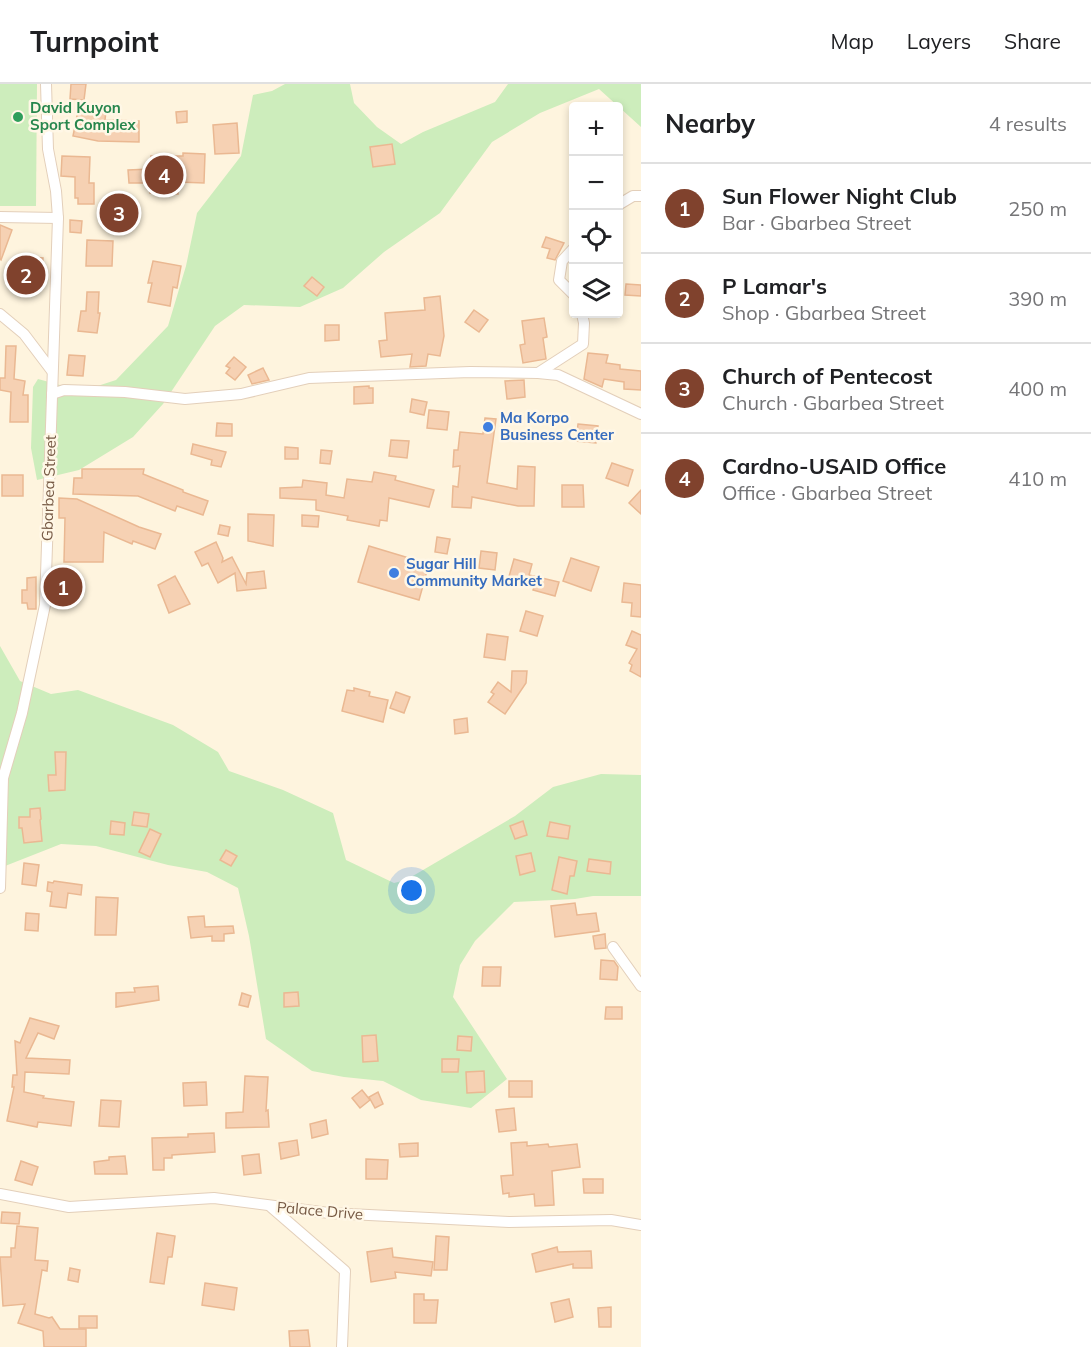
<!DOCTYPE html>
<meta charset="utf-8">
<style>
:root{--surface:#fff;--page:#f6f6f6;--text:#202124;--muted:#757577;--line:#e0e0e0;--accent:#80422d}
body{margin:0;font-family:Mulish,sans-serif;background:var(--page);color:var(--text)}
.controls{position:absolute;right:18px;top:18px;display:grid;overflow:hidden;border-radius:6px;box-shadow:0 3px 9px #0003}
.controls button{width:54px;height:54px;display:grid;place-items:center;padding:0;border:0;border-bottom:2px solid var(--line);background:var(--surface);color:var(--text);font:30px sans-serif}
.you{position:absolute;left:412px;top:807px;width:21px;height:21px;margin:-15px;border:4px solid #fff;border-radius:50%;background:#1a73e8;box-shadow:0 0 0 9px #1a73e833}
.badge{display:grid;place-items:center;width:39px;height:39px;border-radius:50%;background:var(--accent);color:#fff;font-size:20px;font-weight:700}
.pin{position:absolute;translate:-50% -50%;border:3px solid #fff;box-shadow:0 2px 6px #0006}
.list{margin:0;padding:0;list-style:none}
h2{display:flex;justify-content:space-between;align-items:center;height:78px;margin:0;padding:0 24px;font-size:26px}
h2 small{font-size:20px;font-weight:400;color:var(--muted)}
.list li{display:grid;grid-template-columns:39px 1fr auto;gap:18px;align-items:center;box-sizing:border-box;height:90px;padding:0 24px;border-top:2px solid var(--line)}
.list b{display:block;font-size:22px;white-space:nowrap}
.list p{margin:0;font-size:20px;white-space:nowrap;color:var(--muted)}
.list em{font-size:20px;font-style:normal;color:var(--muted)}
.icon{flex:none;width:33px;height:33px;fill:none;stroke:currentColor;stroke-width:2;stroke-linecap:round;stroke-linejoin:round}
.map{position:relative;flex:none;width:641px;height:1263px;overflow:hidden}
header{display:flex;align-items:center;gap:36px;box-sizing:border-box;height:84px;padding:0 30px;background:var(--surface);border-bottom:2px solid var(--line)}
header strong{font-size:28px}
nav{display:flex;gap:33px;margin-inline-start:auto;font-size:21px}
main{display:flex}
aside{flex:1;background:var(--surface)}
.map>svg:first-child{display:block}
</style>
<header>
<strong>Turnpoint</strong>
<nav><a>Map</a><a>Layers</a><a>Share</a></nav>
</header>
<main>
<div class="map">
<svg width="641" height="1263" viewBox="0 0 641 1263">
<rect width="100%" height="100%" fill="#fef4de"/>
<g fill="#cdedbc">
<polygon points="0,0 37,0 36,122 0,122"/>
<polygon points="285,0 350,0 354,19 377,43 401,60 423,48 495,18 508,0 641,0 641,43 599,5 540,29 492,58 440,129 384,168 343,204 300,223 244,221 215,242 163,320 133,353 79,386 37,396 31,364 33,303 38,295 82,307 116,296 168,242 186,182 197,129 241,72 253,11 272,7"/>
<polygon points="0,562 20,597 51,610 78,606 173,641 218,668 229,687 283,706 333,729 346,776 394,799 406,796 515,732 553,703 601,690 641,691 641,812 593,812 575,815 514,818 475,857 460,881 453,913 507,995 471,1024 421,1016 383,997 344,993 312,987 266,955 249,852 238,804 207,788 168,781 96,762 61,760 0,784"/>
</g>
<g fill="#f6d1b3" stroke="#eab892" stroke-width="1.5">
<polygon points="71,0 86,0 84,16 70,15"/>
<polygon points="79,22 106,27 105,36 139,37 139,58 98,57 73,52"/>
<polygon points="187,27 187,38 177,39 176,28"/>
<polygon points="237,39 239,69 215,70 213,41"/>
<polygon points="392,60 395,80 373,83 370,63"/>
<polygon points="183,69 205,70 204,99 178,98 178,110 150,109 151,99 129,99 128,86 151,85 151,72 183,72"/>
<polygon points="62,72 90,73 89,99 94,99 94,120 78,120 78,114 75,114 75,93 61,92"/>
<polygon points="131,112 133,144 108,145 106,114"/>
<polygon points="70,136 82,137 81,149 70,148"/>
<polygon points="0,141 12,146 1,176 0,175"/>
<polygon points="546,153 564,159 555,176 547,174 550,165 542,163"/>
<polygon points="87,156 113,157 112,182 86,182"/>
<polygon points="17,172 43,174 41,197 15,194"/>
<polygon points="153,177 181,182 177,204 173,203 170,222 148,218 152,199 148,199"/>
<polygon points="312,193 324,203 317,212 304,202"/>
<polygon points="626,200 641,201 641,212 625,211"/>
<polygon points="87,208 99,208 98,229 100,229 97,249 78,247 81,227 86,227"/>
<polygon points="440,212 444,252 440,272 428,270 426,282 410,283 412,270 381,273 379,257 387,256 385,229 425,226 424,214"/>
<polygon points="474,226 488,236 479,248 465,238"/>
<polygon points="544,234 547,253 543,254 546,275 523,279 520,261 525,260 522,237"/>
<polygon points="325,241 339,241 339,256 325,257"/>
<polygon points="6,262 16,262 14,295 25,297 23,311 28,311 28,338 10,338 11,308 0,306 0,294 5,294"/>
<polygon points="588,269 608,271 606,279 620,281 620,285 641,287 641,306 624,305 624,298 604,295 602,303 584,295"/>
<polygon points="69,271 85,272 83,292 67,291"/>
<polygon points="234,273 246,283 235,296 226,289 230,284 226,282"/>
<polygon points="263,284 269,296 252,300 248,291"/>
<polygon points="524,296 525,313 507,315 505,297"/>
<polygon points="369,302 369,304 373,304 373,319 354,320 354,303"/>
<polygon points="412,315 427,318 424,331 410,328"/>
<polygon points="429,326 449,328 447,346 427,344"/>
<polygon points="485,334 496,335 487,399 517,405 518,382 535,383 534,422 518,422 472,413 471,424 452,423 453,402 458,403 460,382 453,383 454,366 458,366 460,348 483,350"/>
<polygon points="217,339 232,340 232,352 216,352"/>
<polygon points="578,340 598,342 596,359 576,357"/>
<polygon points="391,356 409,357 407,374 389,372"/>
<polygon points="193,360 226,368 221,383 211,381 212,376 191,370"/>
<polygon points="285,363 298,364 298,375 285,375"/>
<polygon points="321,366 332,367 330,380 320,379"/>
<polygon points="612,379 633,386 628,402 606,394"/>
<polygon points="82,385 144,385 143,390 183,406 183,408 208,417 203,431 177,422 175,427 138,412 73,410 74,394 82,394"/>
<polygon points="374,388 396,392 395,396 434,406 429,423 389,414 387,437 380,436 379,442 347,436 348,432 316,426 316,416 280,414 280,404 302,403 303,396 327,399 326,411 344,414 347,395 372,398"/>
<rect x="2" y="391" width="21" height="21"/>
<polygon points="562,401 583,401 584,423 562,423"/>
<polygon points="641,406 641,430 629,419"/>
<polygon points="59,414 77,415 139,443 161,450 155,465 133,457 132,460 104,448 103,478 64,478 65,434 59,434"/>
<polygon points="248,430 274,431 273,462 248,457"/>
<polygon points="302,431 319,432 318,443 302,442"/>
<polygon points="220,441 230,443 228,452 218,450"/>
<polygon points="437,453 450,455 447,470 435,468"/>
<polygon points="216,458 223,474 222,478 232,473 246,500 247,489 264,487 266,504 237,507 235,489 218,499 208,479 202,482 195,468"/>
<polygon points="369,462 429,480 419,516 358,498"/>
<polygon points="481,467 497,469 495,486 479,484"/>
<polygon points="571,474 599,483 591,507 563,497"/>
<polygon points="514,475 532,480 529,491 559,498 555,512 533,506 534,503 508,496"/>
<polygon points="175,492 190,520 169,529 158,501"/>
<polygon points="36,493 36,525 28,525 27,519 22,519 22,506 27,506 27,494"/>
<polygon points="624,499 641,501 641,533 631,532 632,519 622,518"/>
<polygon points="526,527 543,532 537,552 520,547"/>
<polygon points="632,547 641,551 641,593 630,587 632,581 629,579 637,565 626,561"/>
<polygon points="487,550 508,553 505,576 484,573"/>
<polygon points="512,587 527,587 526,599 505,630 488,618 494,610 491,608 498,598 511,608"/>
<polygon points="354,604 370,608 369,612 388,616 383,638 342,627 347,606 354,607"/>
<polygon points="396,608 410,613 404,629 390,624"/>
<polygon points="467,634 468,648 455,650 454,636"/>
<polygon points="55,668 66,668 65,706 49,707 48,691 56,691"/>
<polygon points="40,724 41,735 40,736 42,757 24,759 22,744 19,744 19,733 30,733 30,725"/>
<polygon points="134,728 149,730 147,743 132,741"/>
<polygon points="111,737 125,739 124,751 110,750"/>
<polygon points="523,737 527,751 515,755 510,742"/>
<polygon points="550,738 570,742 568,755 547,752"/>
<polygon points="150,745 161,750 150,773 139,768"/>
<polygon points="226,766 237,772 231,782 220,776"/>
<polygon points="531,769 535,787 520,791 516,772"/>
<polygon points="559,773 577,777 574,792 570,792 567,810 552,806"/>
<polygon points="589,775 611,778 610,790 587,787"/>
<polygon points="24,779 39,781 36,802 22,800"/>
<polygon points="54,797 82,801 81,811 68,809 66,824 50,822 52,808 47,807 48,798 53,799"/>
<polygon points="96,813 118,814 116,851 95,851"/>
<polygon points="575,819 577,831 596,829 599,847 555,853 551,822"/>
<polygon points="26,829 39,830 38,847 25,846"/>
<polygon points="204,832 205,843 233,842 234,849 224,850 224,857 212,857 212,852 191,854 188,833"/>
<polygon points="605,850 606,864 595,865 593,852"/>
<polygon points="601,876 614,877 618,883 617,896 600,895"/>
<polygon points="483,883 501,883 500,902 482,902"/>
<polygon points="158,902 159,916 116,923 116,909 135,908 134,904"/>
<polygon points="298,908 299,922 284,923 284,909"/>
<polygon points="242,909 251,912 248,923 239,921"/>
<polygon points="606,923 622,923 622,935 605,935"/>
<polygon points="30,934 59,942 54,955 38,949 26,974 70,976 69,990 25,988 24,1008 44,1012 43,1014 74,1018 71,1042 38,1038 37,1043 7,1037 14,1003 12,1003 13,991 17,991 15,957 20,959"/>
<polygon points="376,951 378,977 363,978 362,952"/>
<polygon points="458,952 472,953 471,967 457,966"/>
<polygon points="442,975 459,975 458,988 442,988"/>
<polygon points="484,987 485,1008 467,1009 466,988"/>
<polygon points="245,992 268,993 266,1027 268,1026 269,1043 226,1044 226,1029 243,1028"/>
<rect x="509" y="997" width="23" height="16"/>
<polygon points="206,998 207,1021 184,1022 183,999"/>
<polygon points="362,1006 370,1016 360,1024 352,1014"/>
<polygon points="378,1008 383,1020 375,1024 369,1013"/>
<polygon points="101,1016 121,1017 119,1043 99,1042"/>
<polygon points="514,1024 516,1046 499,1048 496,1026"/>
<polygon points="326,1036 328,1050 312,1054 310,1040"/>
<polygon points="214,1049 215,1068 172,1071 172,1074 164,1074 164,1086 153,1086 152,1054 188,1053 188,1050"/>
<polygon points="297,1056 299,1071 281,1075 279,1059"/>
<polygon points="527,1058 527,1062 548,1060 549,1063 577,1060 580,1083 552,1087 554,1121 535,1122 534,1110 509,1113 509,1109 503,1110 501,1092 513,1091 511,1059"/>
<polygon points="418,1059 418,1072 400,1073 399,1060"/>
<polygon points="259,1070 261,1089 244,1091 242,1072"/>
<polygon points="125,1072 127,1090 95,1090 94,1078 109,1076 109,1073"/>
<polygon points="366,1075 388,1076 387,1095 366,1095"/>
<polygon points="21,1077 38,1083 32,1101 15,1096"/>
<polygon points="583,1095 603,1095 603,1109 584,1109"/>
<polygon points="2,1128 20,1129 19,1140 1,1139"/>
<polygon points="17,1142 38,1144 35,1176 48,1177 47,1187 42,1186 35,1230 49,1234 52,1233 60,1245 86,1245 86,1263 44,1263 43,1247 18,1239 25,1220 3,1222 0,1173 11,1173 11,1164 15,1164"/>
<polygon points="157,1149 175,1152 172,1173 168,1173 164,1200 150,1198"/>
<polygon points="436,1152 449,1153 447,1186 434,1186"/>
<polygon points="557,1163 558,1168 591,1167 592,1184 573,1184 573,1180 536,1188 532,1170"/>
<polygon points="392,1164 393,1173 433,1178 431,1192 395,1188 396,1194 371,1198 367,1168"/>
<polygon points="70,1184 80,1186 78,1198 68,1196"/>
<polygon points="205,1199 237,1204 234,1226 202,1221"/>
<polygon points="414,1210 424,1210 424,1216 438,1216 436,1239 414,1239"/>
<polygon points="569,1215 573,1233 555,1238 551,1219"/>
<polygon points="611,1223 611,1243 599,1243 598,1224"/>
<rect x="79" y="1232" width="18" height="12"/>
<polygon points="308,1246 310,1263 290,1263 289,1247"/>
</g>
<g fill="none" stroke-linecap="round" stroke-linejoin="round">
<g stroke="#e3cfba" stroke-width="12">
<g id="minor">
<polyline points="618,121 633,112 641,112"/>
<polyline points="0,133 58,134"/>
<polyline points="574,164 562,177 559,196 574,211"/>
<polyline points="0,230 24,250 52,287"/>
<polyline points="538,289 583,260 584,239 582,230"/>
<polyline points="52,310 64,306 125,308 185,315 241,310 309,294 470,288 538,289 558,291 641,330"/>
<polyline points="0,804 3,694 22,629 45,521 58,134 56,107 48,65 46,0"/>
<polyline points="613,863 641,902"/>
<polyline points="0,1110 69,1123 214,1114 329,1129 509,1138 611,1136 641,1141"/>
<polyline points="271,1123 345,1187 342,1263"/>
</g>
</g>
<use href="#minor" stroke="#fff" stroke-width="10"/>
</g>
<circle fill="#2e9e5b" stroke="#fff7e6" stroke-width="2" cx="18" cy="33" r="6"/>
<g fill="#3f7fe0" stroke="#fff7e6" stroke-width="2">
<circle cx="488" cy="343" r="6"/>
<circle cx="394" cy="489" r="6"/>
</g>
<g text-anchor="middle" stroke-width="5" stroke-linejoin="round" paint-order="stroke">
<g font-size="15" font-weight="bold" fill="#27864d" stroke="#fff7e6" text-anchor="start">
<text x="30" y="29">David Kuyon<tspan x="30" dy="17">Sport Complex</tspan></text>
</g>
<g font-size="15" font-weight="bold" fill="#366cbe" stroke="#fff7e6" text-anchor="start">
<text x="500" y="339">Ma Korpo<tspan x="500" dy="17">Business Center</tspan></text>
<text x="406" y="485">Sugar Hill<tspan x="406" dy="17">Community Market</tspan></text>
</g>
<g font-size="15" fill="#765944" stroke="#fff7e6">
<text transform="translate(49 404) rotate(-88)" y="5">Gbarbea Street</text>
<text transform="translate(320 1127) rotate(5)" y="5">Palace Drive</text>
</g>
</g>
</svg>
<div class="controls">
<button>+</button>
<button>−</button>
<button><svg class="icon" aria-label="locate" viewBox="0 0 24 24"><circle cx="12" cy="12" r="6"/><path d="M12 2v4M12 18v4M2 12h4M18 12h4"/></svg></button>
<button><svg class="icon" aria-label="layers" viewBox="0 0 24 24"><path d="M12 4l9 5-9 5-9-5zM3 14l9 5 9-5"/></svg></button>
</div>
<div class="you"></div>
<div class="pin badge" style="left:63px;top:503px">1</div>
<div class="pin badge" style="left:26px;top:191px">2</div>
<div class="pin badge" style="left:119px;top:129px">3</div>
<div class="pin badge" style="left:164px;top:91px">4</div>
</div>
<aside>
<h2>Nearby<small>4 results</small></h2>
<ul class="list">
<li><span class="badge">1</span><div><b>Sun Flower Night Club</b><p>Bar · Gbarbea Street</p></div><em>250 m</em></li>
<li><span class="badge">2</span><div><b>P Lamar's</b><p>Shop · Gbarbea Street</p></div><em>390 m</em></li>
<li><span class="badge">3</span><div><b>Church of Pentecost</b><p>Church · Gbarbea Street</p></div><em>400 m</em></li>
<li><span class="badge">4</span><div><b>Cardno-USAID Office</b><p>Office · Gbarbea Street</p></div><em>410 m</em></li>
</ul>
</aside>
</main>
